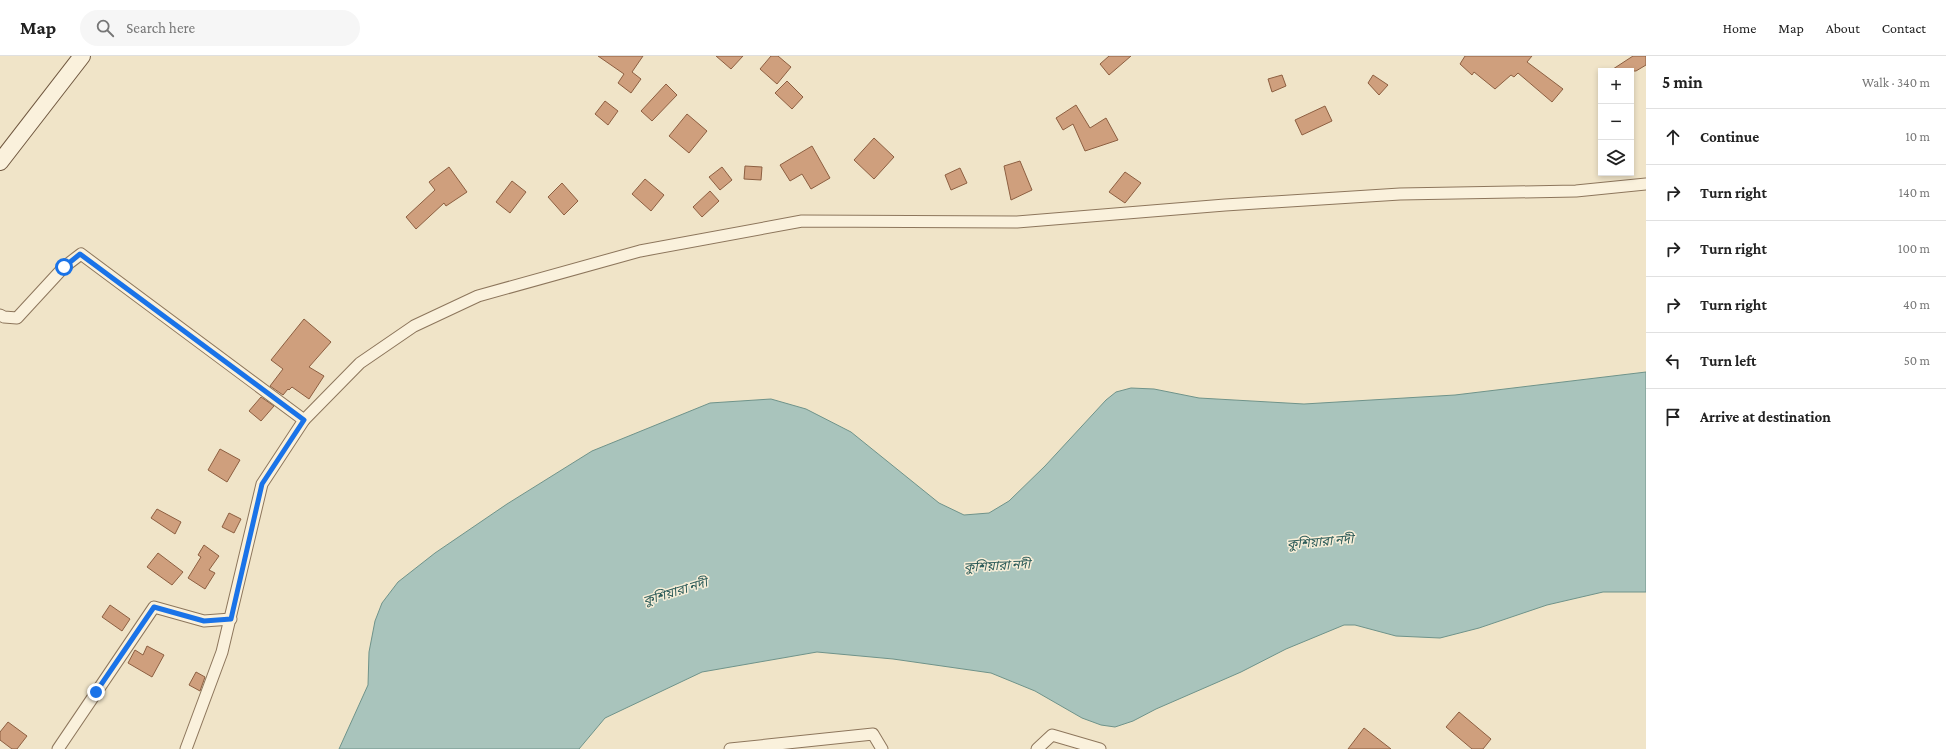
<!DOCTYPE html>
<meta charset="utf-8">
<style>
:root{--surface:#fff;--page:#f6f6f6;--text:#222;--muted:#767676;--line:#e0e0e0}
body{margin:0;font-family:"Crimson Pro","Noto Sans Bengali",serif;background:var(--page);color:var(--text)}
.controls{position:absolute;right:12px;top:12px;display:grid;overflow:hidden;border-radius:0px;box-shadow:0 2px 6px #0003}
.controls button{width:36px;height:36px;display:grid;place-items:center;padding:0;border:0;border-bottom:1px solid var(--line);background:var(--surface);color:var(--text);font:20px sans-serif}
.stop{position:absolute;width:12px;height:12px;margin:-9px;border:3px solid #1a73e8;border-radius:50%;background:#fff}
.stop.end{background:#1a73e8;border-color:#fff;box-shadow:0 1px 4px #0008}
.list{margin:0;padding:0;list-style:none}
h2{display:flex;justify-content:space-between;align-items:center;height:52px;margin:0;padding:0 16px;font-size:17px}
h2 small{font-size:13px;font-weight:400;color:var(--muted)}
.list li{display:grid;grid-template-columns:26px 1fr auto;gap:12px;align-items:center;box-sizing:border-box;height:56px;padding:0 16px;border-top:1px solid var(--line)}
.list b{display:block;font-size:15px;white-space:nowrap}
.list em{font-size:13px;font-style:normal;color:var(--muted)}
.icon{flex:none;width:22px;height:22px;fill:none;stroke:currentColor;stroke-width:2;stroke-linecap:round;stroke-linejoin:round}
.map{position:relative;flex:none;width:1646px;height:693px;overflow:hidden}
header{display:flex;align-items:center;gap:24px;box-sizing:border-box;height:56px;padding:0 20px;background:var(--surface);border-bottom:1px solid var(--line)}
header strong{font-size:19px}
nav{display:flex;gap:22px;margin-inline-start:auto;font-size:14px}
.search{width:280px;height:36px;background:var(--page);display:flex;align-items:center;gap:10px;box-sizing:border-box;padding:0 14px;border-radius:22px;color:var(--muted);font-size:15px}
main{display:flex}
aside{flex:1;background:var(--surface)}
.map>svg:first-child{display:block}
</style>
<header>
<strong>Map</strong>
<div class="search"><svg class="icon" aria-label="search" viewBox="0 0 24 24"><circle cx="10" cy="10" r="6"/><path d="M15 15l6 6"/></svg>Search here</div>
<nav><a>Home</a><a>Map</a><a>About</a><a>Contact</a></nav>
</header>
<main>
<div class="map">
<svg width="1646" height="693" viewBox="0 0 1646 693">
<rect width="100%" height="100%" fill="#f0e4c8"/>
<polygon fill="#a9c4bc" stroke="#6f938a" points="1646,316 1646,536 1603,536 1547,549 1479,572 1440,582 1396,580 1355,569 1344,569 1286,593 1241,616 1156,653 1133,665 1115,671 1101,669 1082,662 1035,635 991,617 893,603 817,596 702,616 605,662 579,693 339,693 368,629 369,596 375,565 382,547 398,526 435,497 507,448 592,395 710,347 771,343 806,353 851,376 939,447 964,459 989,457 1009,445 1045,410 1106,344 1116,336 1131,332 1154,333 1199,342 1304,348 1455,339"/>
<g fill="#cf9f7d" stroke="#8d5f41">
<polygon points="598,0 643,0 632,16 641,23 631,37 618,27 624,18"/>
<polygon points="716,0 743,0 731,13"/>
<polygon points="771,0 778,0 791,11 777,28 760,13"/>
<polygon points="1109,0 1131,0 1109,19 1100,8"/>
<polygon points="1465,0 1532,0 1527,6 1563,33 1552,46 1518,17 1514,21 1511,19 1495,33 1474,16 1472,19 1460,8"/>
<polygon points="1633,0 1646,0 1646,9 1636,15 1610,15"/>
<polygon points="1282,19 1286,30 1272,36 1268,23"/>
<polygon points="1373,19 1388,29 1379,39 1368,27"/>
<polygon points="787,25 803,41 792,53 775,37"/>
<polygon points="666,28 677,39 652,65 641,55"/>
<polygon points="605,45 618,55 608,69 595,58"/>
<polygon points="1076,49 1090,72 1106,62 1118,84 1085,95 1073,68 1063,74 1056,62"/>
<polygon points="1325,50 1332,65 1302,79 1295,64"/>
<polygon points="687,58 707,75 689,97 669,80"/>
<polygon points="874,82 894,101 874,123 854,104"/>
<polygon points="812,90 830,122 811,133 802,118 790,125 780,109"/>
<polygon points="1020,105 1032,134 1011,144 1004,110"/>
<polygon points="745,110 762,111 761,124 744,123"/>
<polygon points="449,111 467,136 446,150 444,147 416,173 406,161 435,134 429,126"/>
<polygon points="722,111 732,124 720,134 709,121"/>
<polygon points="960,112 967,127 951,134 945,119"/>
<polygon points="1125,116 1141,127 1125,147 1109,136"/>
<polygon points="645,123 664,139 651,155 632,138"/>
<polygon points="512,125 526,136 510,157 496,146"/>
<polygon points="562,127 578,145 564,159 548,141"/>
<polygon points="710,135 719,145 702,161 693,151"/>
<polygon points="304,263 331,286 309,311 324,320 309,343 292,331 289,334 288,333 283,339 270,330 283,313 271,304"/>
<polygon points="261,341 274,350 261,365 249,355"/>
<polygon points="220,393 240,404 227,426 208,414"/>
<polygon points="157,453 181,466 175,478 151,462"/>
<polygon points="229,457 241,463 234,477 222,471"/>
<polygon points="204,489 219,500 209,514 215,517 205,533 188,522 201,501 198,499"/>
<polygon points="158,497 183,516 172,529 147,511"/>
<polygon points="110,549 130,563 122,575 102,561"/>
<polygon points="147,590 164,599 152,621 128,607 135,594 143,599"/>
<polygon points="196,616 205,621 200,635 189,629"/>
<polygon points="1459,656 1491,683 1483,693 1472,693 1446,671"/>
<polygon points="8,666 27,680 17,693 12,693 0,684 0,676"/>
<polygon points="1364,672 1391,693 1348,693"/>
</g>
<g fill="none" stroke-linecap="round" stroke-linejoin="round">
<g stroke="#8d765c" stroke-width="13">
<g id="street">
<polyline points="0,259 4,261 17,262 64,211 81,198 304,364"/>
<polyline points="58,693 154,551 204,565 231,563"/>
<polyline points="186,693 222,596 262,428 304,364 360,307 414,270 478,240 640,195 802,165 1017,166 1225,149 1400,138 1576,135 1646,128"/>
<polyline points="730,693 873,678 882,693"/>
<polyline points="1037,693 1052,679 1100,693"/>
</g>
</g>
<g stroke="#6f573f" stroke-width="18">
<polyline id="secondary" points="0,106 82,0"/>
</g>
<use href="#street" stroke="#faf1dc" stroke-width="11"/>
<use href="#secondary" stroke="#faf1dc" stroke-width="16"/>
</g>
<g fill="none" stroke-linecap="round" stroke-linejoin="round">
<polyline stroke="#1a73e8" stroke-width="5" points="64,211 80,198 304,364 262,428 231,563 204,565 154,551 96,636"/>
</g>
<g text-anchor="middle" stroke-width="3" stroke-linejoin="round" paint-order="stroke">
<g font-size="13" font-style="italic" fill="#2f5d5a" stroke="#f7eed8">
<text transform="translate(1320 485) rotate(-5)" y="5">কুশিয়ারা নদী</text>
<text transform="translate(997 509) rotate(-3)" y="5">কুশিয়ারা নদী</text>
<text transform="translate(675 535) rotate(-17)" y="5">কুশিয়ারা নদী</text>
</g>
</g>
</svg>
<div class="controls">
<button>+</button>
<button>−</button>
<button><svg class="icon" aria-label="layers" viewBox="0 0 24 24"><path d="M12 4l9 5-9 5-9-5zM3 14l9 5 9-5"/></svg></button>
</div>
<div class="stop" style="left:64px;top:211px"></div>
<div class="stop end" style="left:96px;top:636px"></div>
</div>
<aside>
<h2>5 min<small>Walk · 340 m</small></h2>
<ul class="list">
<li><svg class="icon" aria-label="ahead" viewBox="0 0 24 24"><path d="M12 20V5M6 11l6-6 6 6"/></svg><div><b>Continue</b></div><em>10 m</em></li>
<li><svg class="icon" aria-label="right" viewBox="0 0 24 24"><path d="M7 20v-9h11M14 6l5 5-5 5"/></svg><div><b>Turn right</b></div><em>140 m</em></li>
<li><svg class="icon" aria-label="right" viewBox="0 0 24 24"><path d="M7 20v-9h11M14 6l5 5-5 5"/></svg><div><b>Turn right</b></div><em>100 m</em></li>
<li><svg class="icon" aria-label="right" viewBox="0 0 24 24"><path d="M7 20v-9h11M14 6l5 5-5 5"/></svg><div><b>Turn right</b></div><em>40 m</em></li>
<li><svg class="icon" aria-label="left" viewBox="0 0 24 24"><path d="M17 20v-9H6M10 6l-5 5 5 5"/></svg><div><b>Turn left</b></div><em>50 m</em></li>
<li><svg class="icon" aria-label="arrive" viewBox="0 0 24 24"><path d="M6 21V4h12l-3 4 3 4H6"/></svg><div><b>Arrive at destination</b></div></li>
</ul>
</aside>
</main>
